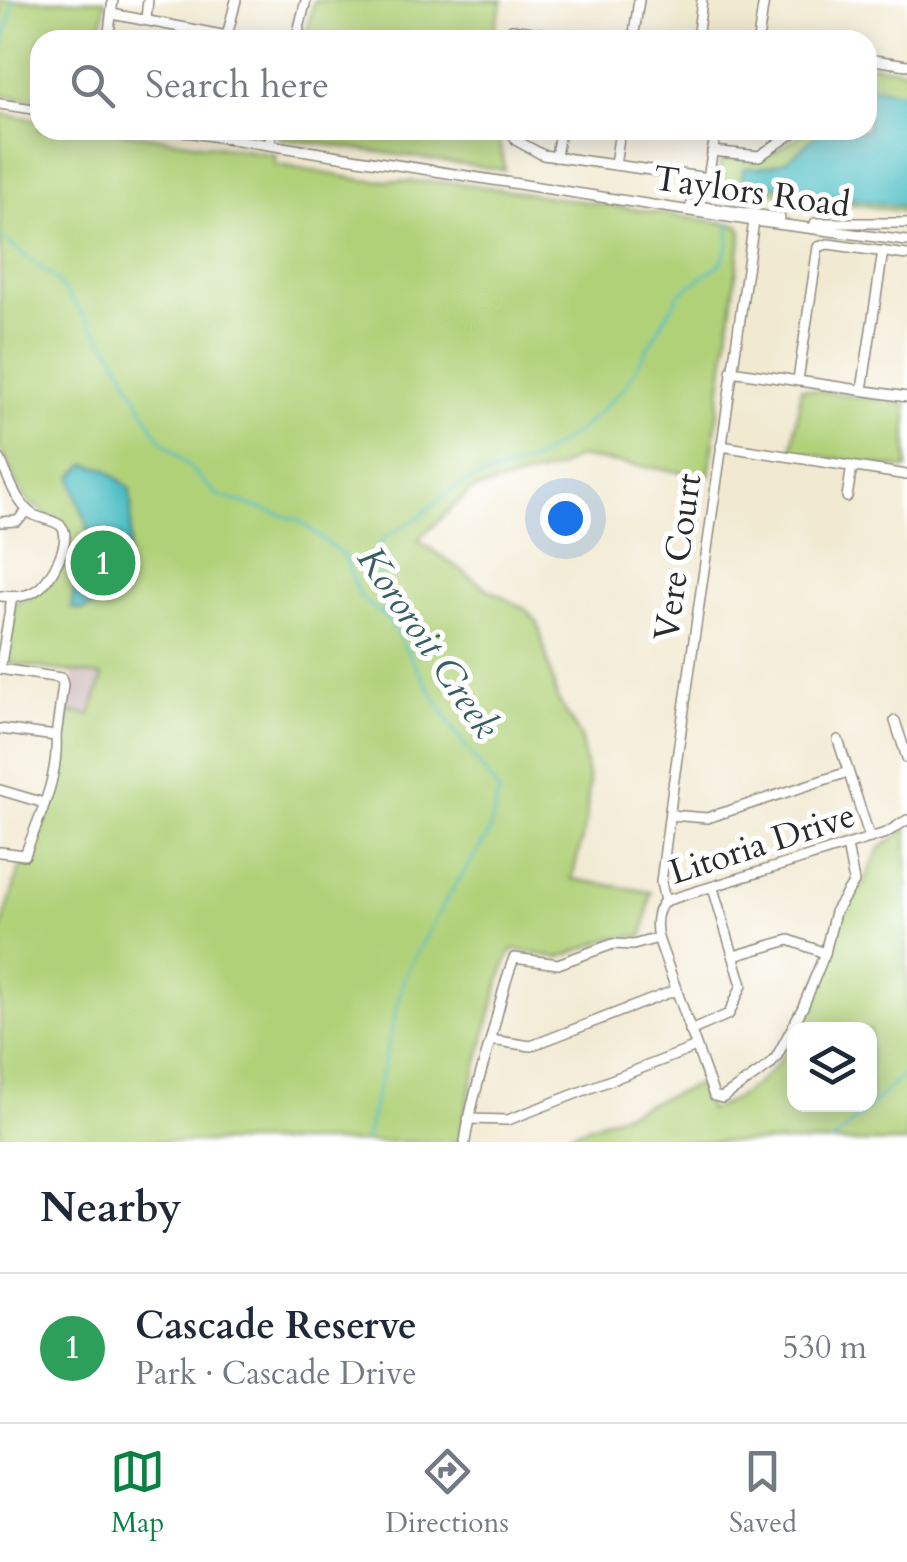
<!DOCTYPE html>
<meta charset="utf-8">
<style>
:root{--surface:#fff;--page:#f6f6f7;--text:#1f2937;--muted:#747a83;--line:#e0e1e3;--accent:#0b8043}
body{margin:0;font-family:Cardo,serif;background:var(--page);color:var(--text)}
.controls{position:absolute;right:30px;bottom:30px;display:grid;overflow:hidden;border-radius:20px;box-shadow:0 5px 25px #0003}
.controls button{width:90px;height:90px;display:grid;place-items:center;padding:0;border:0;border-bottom:2px solid var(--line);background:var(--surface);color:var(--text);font:50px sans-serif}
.you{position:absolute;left:565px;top:518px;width:35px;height:35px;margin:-25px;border:8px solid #fff;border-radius:50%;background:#1a73e8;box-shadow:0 0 0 15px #1a73e833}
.badge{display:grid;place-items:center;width:65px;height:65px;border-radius:50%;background:var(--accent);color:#fff;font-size:32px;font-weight:700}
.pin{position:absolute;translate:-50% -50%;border:5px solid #fff;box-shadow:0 2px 10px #0006}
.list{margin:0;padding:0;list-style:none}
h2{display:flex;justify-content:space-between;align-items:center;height:130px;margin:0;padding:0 40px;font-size:42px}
h2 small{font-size:32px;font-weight:400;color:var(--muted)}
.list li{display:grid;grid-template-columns:65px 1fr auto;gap:30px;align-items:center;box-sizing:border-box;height:150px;padding:0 40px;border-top:2px solid var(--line)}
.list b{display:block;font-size:38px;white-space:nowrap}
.list p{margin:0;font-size:32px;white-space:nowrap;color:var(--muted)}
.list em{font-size:32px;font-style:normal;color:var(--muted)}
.icon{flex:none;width:55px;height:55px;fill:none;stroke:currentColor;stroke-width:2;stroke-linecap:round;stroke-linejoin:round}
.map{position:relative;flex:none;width:907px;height:1142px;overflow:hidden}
.search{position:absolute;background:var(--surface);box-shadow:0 5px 25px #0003;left:30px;right:30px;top:30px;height:110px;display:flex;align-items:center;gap:25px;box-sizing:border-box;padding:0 35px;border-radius:30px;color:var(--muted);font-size:38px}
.sheet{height:280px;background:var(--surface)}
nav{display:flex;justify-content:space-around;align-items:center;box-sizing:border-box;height:140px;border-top:2px solid var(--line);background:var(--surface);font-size:28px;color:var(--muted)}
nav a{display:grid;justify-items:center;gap:5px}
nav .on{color:var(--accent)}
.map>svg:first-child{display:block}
</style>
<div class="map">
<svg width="907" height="1142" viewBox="0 0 907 1142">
<rect width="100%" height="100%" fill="#fff"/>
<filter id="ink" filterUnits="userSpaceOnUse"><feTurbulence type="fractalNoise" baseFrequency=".01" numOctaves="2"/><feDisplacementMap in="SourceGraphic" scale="20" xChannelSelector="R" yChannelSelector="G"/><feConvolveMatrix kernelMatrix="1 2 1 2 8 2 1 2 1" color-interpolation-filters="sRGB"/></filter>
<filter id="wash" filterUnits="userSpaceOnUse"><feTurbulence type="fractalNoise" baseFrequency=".0048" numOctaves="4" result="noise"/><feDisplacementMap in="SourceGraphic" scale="40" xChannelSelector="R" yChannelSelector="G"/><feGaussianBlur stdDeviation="2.25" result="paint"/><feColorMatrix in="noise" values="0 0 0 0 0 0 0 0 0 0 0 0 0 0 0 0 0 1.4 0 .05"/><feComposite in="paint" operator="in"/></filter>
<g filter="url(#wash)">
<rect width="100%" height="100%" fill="#f1e9d0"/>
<polygon fill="#d1bfbf" points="73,672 104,676 90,715 68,712"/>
<g fill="#b1d179" stroke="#6e7e52" stroke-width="2.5">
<polygon points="0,0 105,0 100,40 40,40 40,101 0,95"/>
<polygon points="314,0 503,0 495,26 495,40 305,40"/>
<polygon points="867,64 907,70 907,212 715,185 722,158 762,160 808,130 867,130"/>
<path d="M0,114L40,120V130H108L276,155L274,164L362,180L459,183L738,225L742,231L709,476L577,457L556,469L470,491L418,540L488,589L525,609L538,623L557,698L580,736L589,782L586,822L572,879L651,892L643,936L612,938L558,958L514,949L510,953C499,978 494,1002 487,1028C477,1067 465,1102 460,1142H0V933L22,861H31L59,781L68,712L90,715L103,676L12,664L7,658L15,603C53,586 67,574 69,531L24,498L0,448Z"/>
<polygon points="282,130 497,130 505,170 280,138"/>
<polygon points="801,388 907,404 907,469 792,452"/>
<path d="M907,829V1142H549L699,1084L709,1110C743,1099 777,1073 794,1037V1104H870V1030L798,1029L830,955L841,913L864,882L880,848Z"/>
</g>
<g fill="#50bfc5" stroke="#3e7578" stroke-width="2.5">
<path d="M867,86L907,93V207L794,191L742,179L743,168C781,169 795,158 820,130H867Z"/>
<path d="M86,464L107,469L130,489C134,532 131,595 82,611L71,608C72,586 87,568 90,546C93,529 74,498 72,477Z"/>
</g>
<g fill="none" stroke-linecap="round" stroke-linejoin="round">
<g stroke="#50bfc5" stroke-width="2.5">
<polyline points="0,57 14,0"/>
<polyline points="733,210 742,179"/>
<polyline points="0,236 56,280 113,352 157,435 217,495 298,520 344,556 360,597 389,621 454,730 499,792 489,834 450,893 405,974 365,1142"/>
<polyline points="383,615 378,547 385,537 418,518 449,491 472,480 531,462 580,430 625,387 679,294 721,263 728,246 730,222"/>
<polyline points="832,1142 907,1072"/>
</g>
</g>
</g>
<g filter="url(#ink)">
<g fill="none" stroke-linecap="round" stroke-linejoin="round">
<g stroke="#8e8a7e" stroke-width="12">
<g id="minor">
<polyline points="112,14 227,36"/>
<polyline points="146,19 148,0"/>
<polyline points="108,40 113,0"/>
<polyline points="226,40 236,0"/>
<polyline points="296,40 306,0"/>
<polyline points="508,40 512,29 586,40"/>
<polyline points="633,40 639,0"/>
<polyline points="697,40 702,0"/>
<polyline points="758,40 764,0"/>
<polyline points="867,59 907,65"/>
<polyline points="0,104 40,110"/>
<polyline points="174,130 754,221 907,241"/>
<polyline points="510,130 517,141 543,155 708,178 716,130"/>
<polyline points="269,145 273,130"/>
<polyline points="712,151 759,156 798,130"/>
<polyline points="556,157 560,130"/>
<polyline points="615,165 620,130"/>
<polyline points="691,205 780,218"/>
<polyline points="815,223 907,223"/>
<polyline points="731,371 907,397"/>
<polyline points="798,380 818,247 828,244 907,255"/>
<polyline points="862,390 883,251"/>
<polyline points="721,446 907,475"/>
<path d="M0,459C8,476 16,503 32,514C40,519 55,520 61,526C74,539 50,581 38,589C26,598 14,597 0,596"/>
<polyline points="847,497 852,466"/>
<polyline points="0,522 17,521 28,511"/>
<polyline points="0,669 61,678 63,685 56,736"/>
<polyline points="0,669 12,597"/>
<polyline points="895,721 907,758"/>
<path d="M0,729L56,736C59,778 39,817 25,855L0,852"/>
<polyline points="838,740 870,838"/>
<polyline points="0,790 44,803"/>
<polyline points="670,815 707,818 848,772"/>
<path d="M847,845L854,882L835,912L825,953L803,1007L777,1056L770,1065L722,1098L714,1096L658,938C655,924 655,911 665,901L886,833L907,820"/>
<polyline points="665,901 661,882 674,779 754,221"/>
<polyline points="734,956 789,940 825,953"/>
<polyline points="690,1031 729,1014 742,985 713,888"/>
<polyline points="491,1040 531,1046 676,990"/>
<polyline points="468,1119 508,1120 696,1047"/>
<path d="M465,1142C470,1107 480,1076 490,1042C498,1013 503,986 514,958L558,964L613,944L633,945L658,938"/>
</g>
</g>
<use href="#minor" stroke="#fff" stroke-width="9"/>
</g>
</g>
<g text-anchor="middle" stroke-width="10" stroke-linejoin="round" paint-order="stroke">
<g font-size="35" fill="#2b2b2b" stroke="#fff">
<text transform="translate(752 191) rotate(8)" y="12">Taylors Road</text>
<text transform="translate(677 557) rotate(-82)" y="12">Vere Court</text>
<text transform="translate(762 843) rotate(-18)" y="12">Litoria Drive</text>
</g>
<g font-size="38" font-style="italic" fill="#385f61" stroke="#fff">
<text transform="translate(429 642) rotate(56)" y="13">Kororoit Creek</text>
</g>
</g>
</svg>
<div class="controls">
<button><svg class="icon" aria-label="layers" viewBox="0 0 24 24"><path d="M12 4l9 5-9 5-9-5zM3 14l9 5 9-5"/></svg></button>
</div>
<div class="you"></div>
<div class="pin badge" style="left:103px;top:563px;background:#2e9e5b">1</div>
<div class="search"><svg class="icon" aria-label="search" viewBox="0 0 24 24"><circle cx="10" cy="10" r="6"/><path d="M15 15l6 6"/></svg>Search here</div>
</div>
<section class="sheet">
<h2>Nearby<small></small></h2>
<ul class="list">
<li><span class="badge" style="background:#2e9e5b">1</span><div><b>Cascade Reserve</b><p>Park · Cascade Drive</p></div><em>530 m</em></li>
</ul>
</section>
<nav>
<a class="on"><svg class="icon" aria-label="map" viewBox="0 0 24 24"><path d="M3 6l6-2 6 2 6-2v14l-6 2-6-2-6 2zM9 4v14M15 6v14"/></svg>Map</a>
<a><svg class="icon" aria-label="directions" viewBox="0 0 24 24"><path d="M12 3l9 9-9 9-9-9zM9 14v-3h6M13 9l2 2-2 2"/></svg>Directions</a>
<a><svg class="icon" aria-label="saved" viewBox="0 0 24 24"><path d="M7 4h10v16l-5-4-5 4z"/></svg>Saved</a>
</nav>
